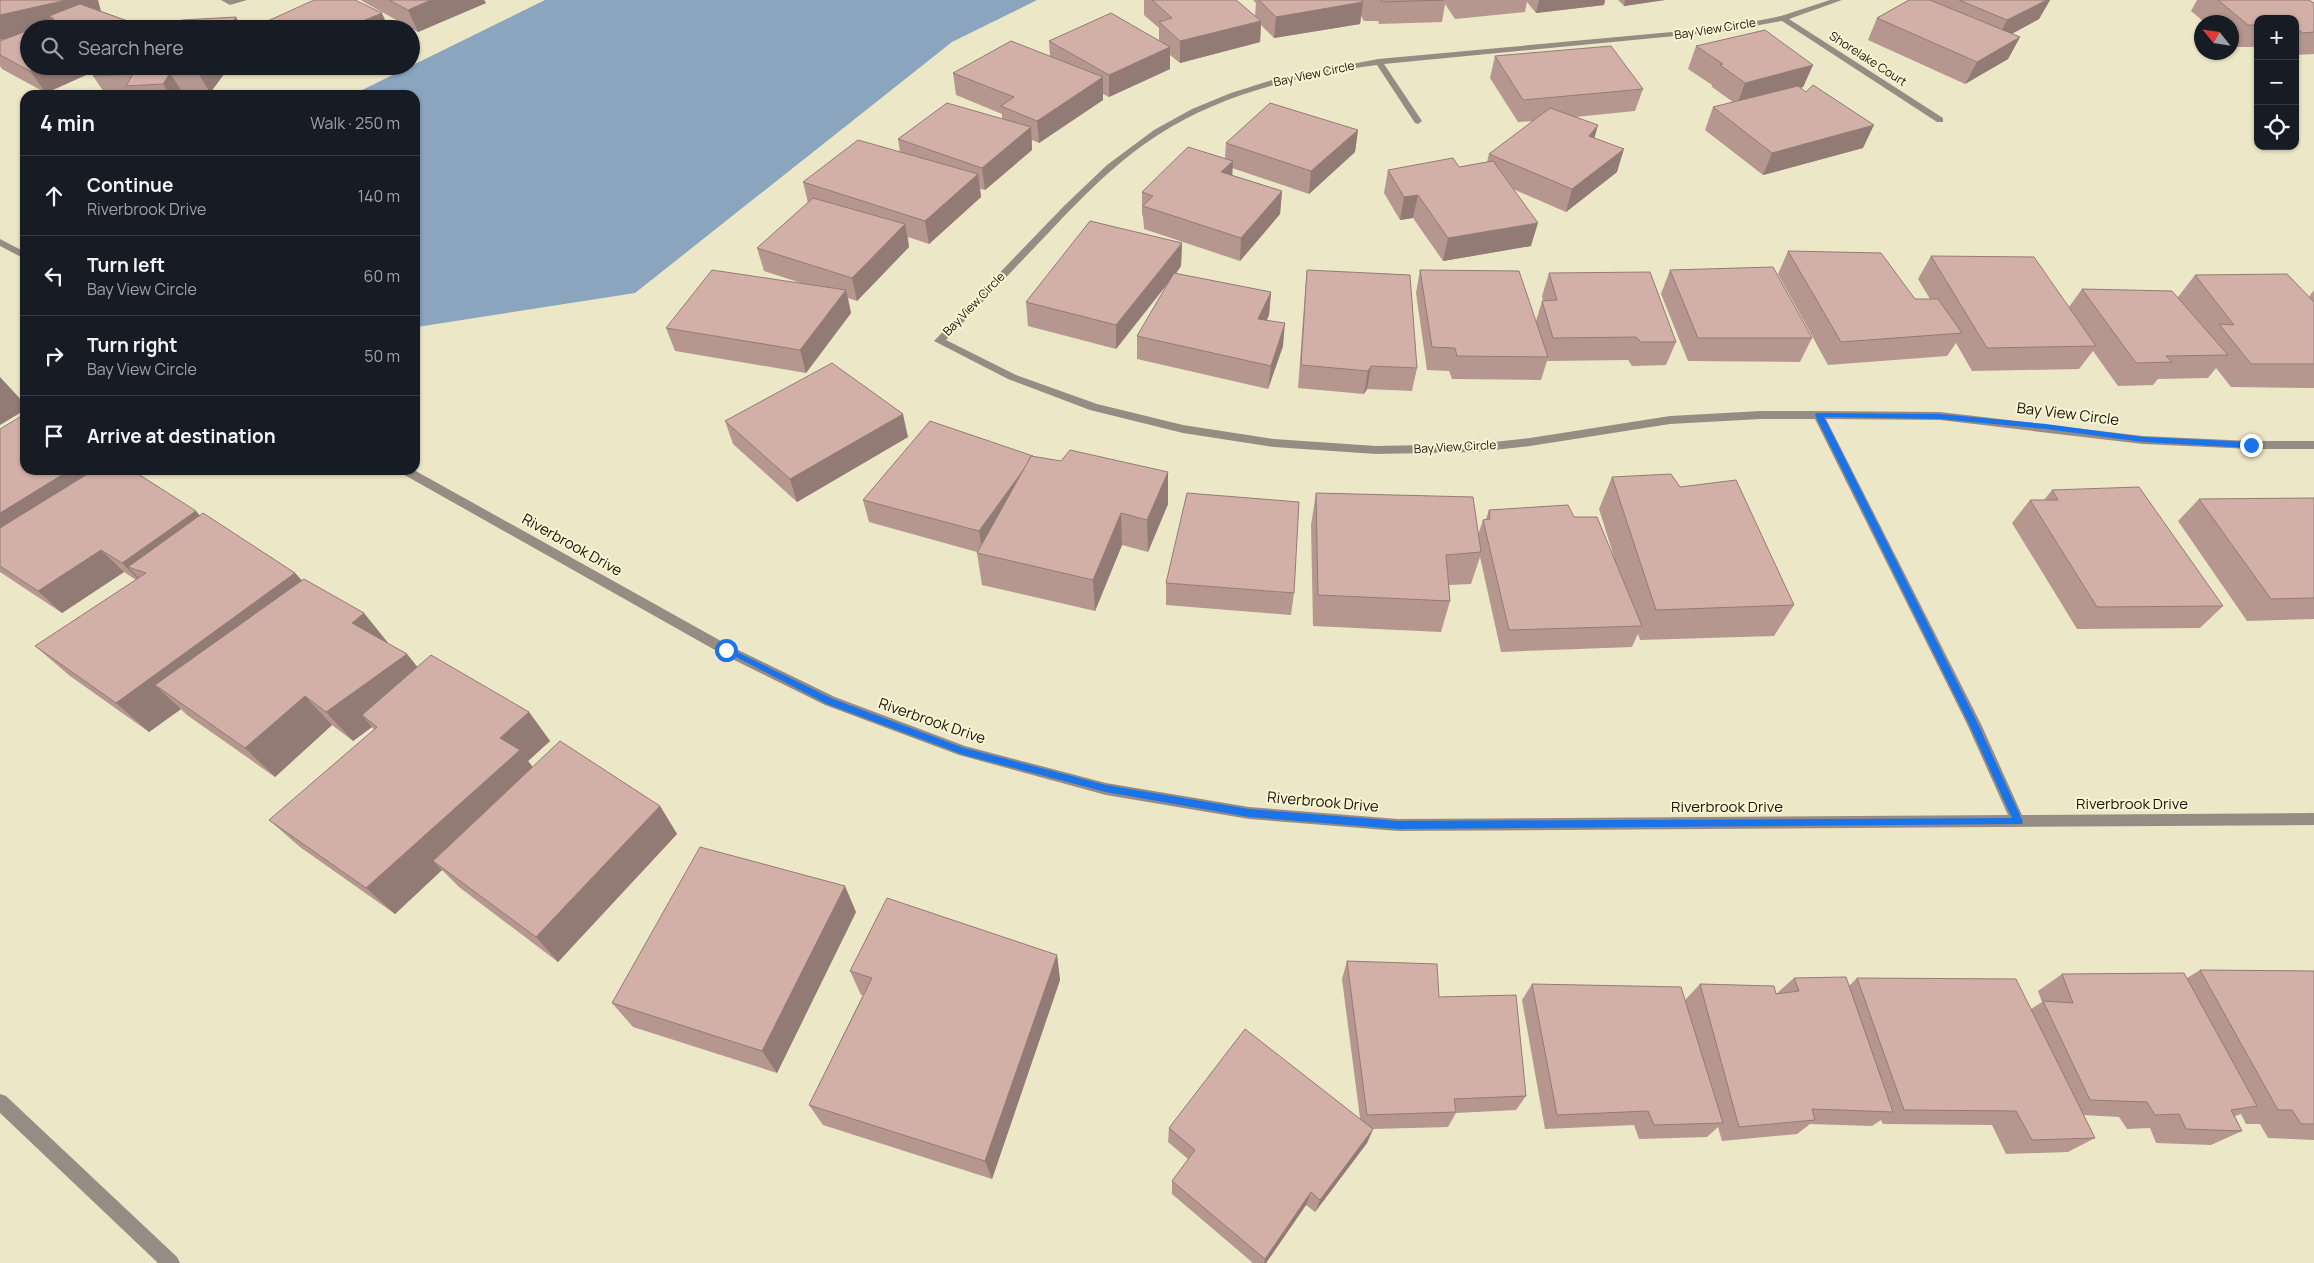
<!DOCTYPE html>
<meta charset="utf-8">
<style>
:root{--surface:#171b24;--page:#20242c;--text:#f1f3f6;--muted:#9ea1a6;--line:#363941}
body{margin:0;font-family:Manrope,sans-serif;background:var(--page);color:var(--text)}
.controls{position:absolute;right:15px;top:15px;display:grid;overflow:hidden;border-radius:10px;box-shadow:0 1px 4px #0004}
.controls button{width:45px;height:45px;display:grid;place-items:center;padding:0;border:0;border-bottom:1px solid var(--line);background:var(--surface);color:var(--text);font:25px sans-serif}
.compass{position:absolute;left:2194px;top:15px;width:45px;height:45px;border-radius:50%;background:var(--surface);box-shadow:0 1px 4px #0004;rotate:300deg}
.stop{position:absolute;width:15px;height:15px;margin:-11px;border:4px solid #1a73e8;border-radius:50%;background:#fff}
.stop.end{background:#1a73e8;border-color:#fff;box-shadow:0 1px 5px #0008}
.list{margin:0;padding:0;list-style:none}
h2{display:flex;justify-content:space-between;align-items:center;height:65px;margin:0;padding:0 20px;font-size:21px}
h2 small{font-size:16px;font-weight:400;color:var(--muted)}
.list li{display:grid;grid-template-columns:32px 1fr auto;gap:15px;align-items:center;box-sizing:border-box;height:80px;padding:0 20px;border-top:1px solid var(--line)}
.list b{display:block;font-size:19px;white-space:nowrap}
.list p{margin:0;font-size:16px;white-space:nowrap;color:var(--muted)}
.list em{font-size:16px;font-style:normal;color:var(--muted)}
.icon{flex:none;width:28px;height:28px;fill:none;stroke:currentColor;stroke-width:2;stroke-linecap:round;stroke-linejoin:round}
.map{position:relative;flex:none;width:2314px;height:1263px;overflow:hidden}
.search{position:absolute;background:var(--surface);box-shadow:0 1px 4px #0004;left:20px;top:20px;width:400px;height:55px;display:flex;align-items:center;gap:12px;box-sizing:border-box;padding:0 18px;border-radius:28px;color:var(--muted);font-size:19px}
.panel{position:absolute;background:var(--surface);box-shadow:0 1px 4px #0004;left:20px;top:90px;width:400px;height:385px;border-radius:15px}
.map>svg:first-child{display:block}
</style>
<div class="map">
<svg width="2314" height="1263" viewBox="0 0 2314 1263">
<rect width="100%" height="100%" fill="#ece7c7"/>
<polygon fill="#8ba5bf" points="545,0 1037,0 952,42 635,293 417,327 415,326 415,95 352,95"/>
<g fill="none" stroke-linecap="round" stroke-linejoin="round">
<g fill="#978c83" fill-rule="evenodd">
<polygon points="221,0 247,0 230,5"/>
<path d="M1830,0H1842L1789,19L1943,118V122H1937L1782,21L1727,31L1384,64L1422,121L1418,124L1415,123L1377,65C1301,75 1223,93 1158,135C1111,165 1073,207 1035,247C1005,278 976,309 946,340L1016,375L1097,404L1183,425L1274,439L1376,446L1475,444L1530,438L1670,416L1761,411H1819L1940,412L2143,436L2251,441H2314V449H2251L2143,444L1940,420L1826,419L1981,724L2022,815L2314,813V825L1398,831L1249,819L1106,795L959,755L825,705L722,654L401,473L399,470H414L730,646L835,697L965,746L1106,783L1249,807L1398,819L2008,815L1967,724L1815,419H1761L1670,424L1530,446L1475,452L1376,454L1274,447L1183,433L1090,410L1008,379L934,341L1065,205L1107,165L1154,130L1192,109L1231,93L1275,79L1378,59L1727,27L1781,16Z"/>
<polygon points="0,239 25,252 25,259 0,246"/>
<polygon points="0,1094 6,1096 177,1257 180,1263 158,1263 0,1113"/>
</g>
</g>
<g fill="#b59790">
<polygon points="0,0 98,0 101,11 136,24 139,29 29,29 29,66 230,66 210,93 184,95 106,95 93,76 99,69 46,93 2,69 0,66 0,41 5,39"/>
<polygon points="361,0 484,0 486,3 418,32 362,1"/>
<polygon points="1144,0 1236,0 1255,16 1256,3 1253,0 1605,0 1604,5 1536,13 1527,2 1525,12 1455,19 1445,4 1442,22 1379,24 1378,21 1364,21 1361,16 1360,24 1274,38 1261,25 1260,42 1180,63 1170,55 1170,69 1109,97 1103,94 1103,100 1039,143 1032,140 1032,150 985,190 980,189 981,197 929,244 908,237 909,247 857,301 848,298 851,313 806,373 675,351 666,328 801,283 764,271 757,248 808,203 803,182 900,152 898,139 1002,119 1002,114 956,95 953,73 1050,56 1049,41 1159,40 1159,28 1144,15"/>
<polygon points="1618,0 1665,0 1624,6"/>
<polygon points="1909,0 2050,0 2039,19 2012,34 2020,37 2008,59 1965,84 1868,40 1877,18"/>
<polygon points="2197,0 2309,0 2314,3 2314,54 2295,55 2295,19 2258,19 2258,47 2233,47 2232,46 2232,22 2204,22 2191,11"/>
<polygon points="1696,46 1813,65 1803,87 1801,88 1863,148 1763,175 1705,130 1713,107 1733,102 1712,87 1712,85 1688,69"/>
<polygon points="1495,56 1643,89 1635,111 1575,117 1594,138 1617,172 1566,212 1513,189 1531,246 1443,261 1413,218 1400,220 1384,193 1388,170 1459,167 1487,162 1489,154 1534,121 1518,122 1490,78"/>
<polygon points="1358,130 1355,152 1309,194 1232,168 1232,175 1282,191 1280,214 1240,261 1144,229 1143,216 1142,215 1142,192 1225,158 1226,143"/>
<polygon points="1182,243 1181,266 1176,274 1271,292 1269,315 1267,320 1283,346 1268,389 1137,359 1137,336 1170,281 1116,349 1028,326 1026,302"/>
<polygon points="1788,251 1915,299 1930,299 1918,279 1931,256 2069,307 2082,289 2178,297 2195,275 2309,297 2314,290 2314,388 2231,387 2216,368 2208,378 2158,379 2153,385 2118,386 2093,351 2079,369 1972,371 1956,343 1947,356 1828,365 1778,274"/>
<polygon points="1307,270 1417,368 1412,391 1367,389 1364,394 1298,388 1305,293"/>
<polygon points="1420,270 1536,321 1542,301 1543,301 1542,296 1549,273 1676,342 1666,365 1632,366 1628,360 1547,361 1541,380 1452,379 1449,371 1427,370 1416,293"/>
<polygon points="1670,270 1812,338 1800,362 1688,361 1661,294"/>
<polygon points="725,421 908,437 797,502 733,444"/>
<polygon points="0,429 25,470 196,511 200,516 295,573 302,580 389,644 407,654 417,667 529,712 550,741 528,761 533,767 660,806 677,834 558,962 459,887 442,870 395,914 300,847 269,820 374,730 372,727 353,741 332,725 275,777 187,715 181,709 149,732 70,676 35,646 136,580 124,572 62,613 0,572"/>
<polygon points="1033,457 1061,461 1168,472 1168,504 1148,552 1122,545 1095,611 982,585 977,553 977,552 869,522 863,500"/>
<polygon points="1612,477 1680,487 1794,605 1774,636 1640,640 1638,634 1632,647 1501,652 1480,557 1471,584 1449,585 1450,601 1441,632 1313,626 1311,525 1316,493 1478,535 1483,520 1486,519 1489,510 1574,517 1614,557 1599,509"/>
<polygon points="2052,490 2223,606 2200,628 2077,629 2012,523 2030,500 2044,500"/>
<polygon points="2314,498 2314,619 2247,621 2178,521 2199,499"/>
<polygon points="1166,583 1294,593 1291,615 1166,605"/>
<polygon points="856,912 777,1073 633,1027 612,1003"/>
<polygon points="1057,955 1060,980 992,1179 823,1125 809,1105 863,995 861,995 850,971"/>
<polygon points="1347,961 1439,997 1526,1096 1516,1110 1456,1113 1448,1127 1373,1129 1367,1143 1315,1212 1306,1205 1266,1263 1253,1263 1172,1194 1172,1181 1188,1159 1168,1142 1169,1128 1360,1118 1342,979"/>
<polygon points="2200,970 2314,971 2314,1140 2268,1138 2260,1124 2246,1124 2241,1114 2235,1116 2242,1131 2211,1145 2156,1143 2150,1128 2127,1129 2119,1117 2083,1115 2095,1138 2068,1152 2006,1154 1992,1125 1883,1124 1881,1120 1872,1126 1810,1124 1797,1134 1722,1141 1718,1127 1707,1137 1639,1139 1634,1125 1545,1129 1522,1000 1532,984 1685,1000 1700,984 1776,994 1794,978 1850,985 1857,978 2031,1009 2042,1002 2038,991 2062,974 2187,978"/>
</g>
<g fill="#937b75">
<polygon points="67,0 98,0 102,17 54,19 49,16 57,27 51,29 29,29 29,34 0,40 0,15"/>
<polygon points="431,0 484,0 486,3 418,32 408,10"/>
<polygon points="1539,0 1605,0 1604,5 1536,13"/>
<polygon points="1625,0 1665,0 1624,6"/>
<polygon points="2047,0 2050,0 2039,19 1996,42 2007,20"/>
<polygon points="1363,2 1360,24 1274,38 1276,17"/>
<polygon points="382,13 389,29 344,29"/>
<polygon points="236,17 243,29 228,29"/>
<polygon points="1261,21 1260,42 1180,63 1180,41"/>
<polygon points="136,24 139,29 126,29"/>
<polygon points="2020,37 2008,59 1965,84 1977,62"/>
<polygon points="1170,47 1170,69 1109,97 1109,75"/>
<polygon points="1813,65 1803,87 1737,105 1745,83"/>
<polygon points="40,66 106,66 46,93 30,71"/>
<polygon points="200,66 230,66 210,93 197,71"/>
<polygon points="170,73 184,95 170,95 163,84"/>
<polygon points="1103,77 1103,100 1039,143 1037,121"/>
<polygon points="1598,125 1592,147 1589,136"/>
<polygon points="1874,125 1863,148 1763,175 1772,153"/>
<polygon points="1031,127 1032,150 985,190 982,168"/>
<polygon points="1358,130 1355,152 1309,194 1311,171"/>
<polygon points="1624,149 1617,172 1566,212 1572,189"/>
<polygon points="1233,161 1232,183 1221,172"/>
<polygon points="978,174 981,197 929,244 925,221"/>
<polygon points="1282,191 1280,214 1240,261 1241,238"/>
<polygon points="1418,195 1413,218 1400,220 1404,197"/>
<polygon points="1538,223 1531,246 1443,261 1448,238"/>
<polygon points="905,224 909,247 857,301 852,278"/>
<polygon points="1182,243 1181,266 1116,349 1116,325"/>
<polygon points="846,290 851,313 806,373 800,350"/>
<polygon points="1271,292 1269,315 1256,342 1258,319"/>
<polygon points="1285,323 1283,346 1268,389 1271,366"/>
<polygon points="1371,366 1367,389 1364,394 1368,371"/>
<polygon points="0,377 25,404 25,410 0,425"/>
<polygon points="903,414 908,437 797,502 790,479"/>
<polygon points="1033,456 983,554 979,531"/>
<polygon points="70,470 104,470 0,551 0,513"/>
<polygon points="1168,472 1168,504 1148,552 1147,520"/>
<polygon points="196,511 215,534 128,567 145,584 144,585 122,563"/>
<polygon points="1121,513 1122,545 1095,611 1093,580"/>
<polygon points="101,550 124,572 62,613 38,591"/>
<polygon points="295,573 321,604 155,685 181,709 149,732 116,703"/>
<polygon points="364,613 389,644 352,623"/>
<polygon points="407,654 431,684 362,715 372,727 353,741 326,712"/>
<polygon points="305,696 332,725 275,777 245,748"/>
<polygon points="529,712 550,741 528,761 541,778 433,861 442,870 395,914 366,888 500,738"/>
<polygon points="660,806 677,834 558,962 536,937"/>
<polygon points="845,886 856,912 777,1073 762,1051"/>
<polygon points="1057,955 1060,980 992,1179 985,1161"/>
<polygon points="1373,1129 1367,1143 1315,1212 1320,1200"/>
<polygon points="1311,1192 1306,1205 1266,1263 1264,1263 1265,1259"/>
</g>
<g fill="#d2b0a7" stroke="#937b75">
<polygon points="0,0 67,0 0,15"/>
<polygon points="314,0 355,0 382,13 344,29 265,29 259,25"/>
<polygon points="389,0 431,0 408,10"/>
<polygon points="1152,0 1236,0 1261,21 1180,41 1159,22 1172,18"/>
<polygon points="1259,0 1362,0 1363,2 1276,17"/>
<polygon points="1381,0 1444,0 1382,2"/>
<polygon points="1909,0 1930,0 2020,37 1977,62 1877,18"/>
<polygon points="1959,0 2047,0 2007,20"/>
<polygon points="2218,0 2309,0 2314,3 2314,32 2303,33 2295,27 2295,19 2258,19 2258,25 2248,25"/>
<polygon points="80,4 136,24 126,29 31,29 54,19 49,16"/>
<polygon points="1111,13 1170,47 1109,75 1049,41"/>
<polygon points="236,17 228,29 174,29 182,20"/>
<polygon points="29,30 29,66 40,66 30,71 0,55 0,41"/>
<polygon points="1765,30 1813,65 1745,83 1720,65 1723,64 1696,46"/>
<polygon points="1011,41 1103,77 1037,121 1001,106 1014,97 953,73"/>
<polygon points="1611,46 1643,89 1523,100 1495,56"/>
<polygon points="101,66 200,66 197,71 170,73 163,84 126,86 133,74 93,76"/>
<polygon points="1813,85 1874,125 1772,153 1713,107 1798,86 1806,92"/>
<polygon points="947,103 1031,127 982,168 898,139"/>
<polygon points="1270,103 1358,130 1311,171 1226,143"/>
<polygon points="1550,108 1598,125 1589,136 1624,149 1572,189 1489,154"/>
<polygon points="858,140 978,174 925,221 803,182"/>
<polygon points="1188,147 1233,161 1221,172 1282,191 1241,238 1143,206 1153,196 1142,192"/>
<polygon points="1453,158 1459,167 1493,161 1538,223 1448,238 1418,195 1404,197 1388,170"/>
<polygon points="813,198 905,224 852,278 757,248"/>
<polygon points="1090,221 1182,243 1116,325 1026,302"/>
<polygon points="1788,251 1881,253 1915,299 1938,299 1962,333 1841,342"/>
<polygon points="1931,256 2034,257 2096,346 1987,348"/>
<polygon points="1773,267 1812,338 1698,338 1670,270"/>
<polygon points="712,270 846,290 800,350 666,328"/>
<polygon points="1307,270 1410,275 1417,368 1371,366 1368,371 1301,365"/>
<polygon points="1420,270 1519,271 1548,357 1457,356 1455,348 1432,347"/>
<polygon points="1650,272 1676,342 1641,342 1636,337 1553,338 1542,301 1557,300 1549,273"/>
<polygon points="1174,273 1271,292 1258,319 1285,323 1271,366 1137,336"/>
<polygon points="2287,274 2314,302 2314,364 2251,364 2219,324 2234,325 2195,275"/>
<polygon points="2082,289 2172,291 2228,355 2166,356 2172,362 2136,363"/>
<polygon points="832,363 903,414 790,479 725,421"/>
<polygon points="20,417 25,419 25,470 70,470 0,513 0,429"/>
<polygon points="930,421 1033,456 1031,456 1027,465 979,531 863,500"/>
<polygon points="1070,450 1168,472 1147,520 1121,513 1093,580 977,553 1031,456 1061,461"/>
<polygon points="94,470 132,470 196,511 122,563 101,550 38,591 0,566 0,528"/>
<polygon points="1671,474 1680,487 1736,480 1794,605 1656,610 1612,477"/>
<polygon points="2139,487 2223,606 2097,607 2030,500 2058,500 2052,490"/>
<polygon points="1187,493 1299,502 1294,593 1166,583"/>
<polygon points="1316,493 1473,497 1481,552 1446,555 1450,601 1318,595"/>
<polygon points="2314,498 2314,598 2271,599 2199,499"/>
<polygon points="1568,505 1574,517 1597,517 1642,626 1509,630 1483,520 1490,519 1489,510"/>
<polygon points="203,513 295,573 116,703 35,646 146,573 128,567"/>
<polygon points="304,579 364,613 352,623 407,654 326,712 305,696 245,748 155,685"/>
<polygon points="431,655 529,712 500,738 520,750 366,888 269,820 377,727 362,715"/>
<polygon points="560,741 660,806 536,937 433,861"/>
<polygon points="700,847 845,886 762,1051 612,1003"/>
<polygon points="887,898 1057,955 985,1161 809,1105 872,978 850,971"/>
<polygon points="1347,961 1437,964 1439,997 1516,995 1526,1096 1454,1099 1456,1112 1367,1115"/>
<polygon points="2200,970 2314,971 2314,1124 2301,1124 2292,1110 2278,1110"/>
<polygon points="2184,973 2257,1106 2231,1110 2242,1131 2186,1129 2179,1114 2155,1115 2147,1102 2090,1100 2043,1001 2073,1003 2062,974"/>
<polygon points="1846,977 1893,1112 1812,1109 1815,1120 1739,1127 1700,984 1774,986 1776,994 1799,991 1794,978"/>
<polygon points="1857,978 2016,979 2095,1138 2032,1140 2016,1111 1904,1110"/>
<polygon points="1532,984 1681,987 1723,1123 1654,1125 1648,1111 1557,1115"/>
<polygon points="1245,1029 1373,1129 1320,1200 1311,1192 1265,1259 1172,1181 1195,1150 1169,1128"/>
</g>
<polygon fill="#1a73e8" points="1817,413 1940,414 2046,424 2143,437 2251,442 2254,445 2251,448 2143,442 2046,429 1940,419 1824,417 1978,724 2023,822 2022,824 1398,829 1249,817 1106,792 964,755 827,704 722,650 723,648 729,648 833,699 964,748 1106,785 1249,809 1398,821 2012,818 1969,724 1815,415"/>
<g text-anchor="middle" stroke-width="4" stroke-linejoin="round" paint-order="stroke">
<g font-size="12" fill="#161409" stroke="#f9f4d4">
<text transform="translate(1715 29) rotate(-9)" y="4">Bay View Circle</text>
<text transform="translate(1868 59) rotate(33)" y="4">Shorelake Court</text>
<text transform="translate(1314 74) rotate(-12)" y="4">Bay View Circle</text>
<text transform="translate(974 304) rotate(-46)" y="4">Bay View Circle</text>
<text transform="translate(1455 447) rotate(-3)" y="4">Bay View Circle</text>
</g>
<g font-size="15" fill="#161409" stroke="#f9f4d4">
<text transform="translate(2068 414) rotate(7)" y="5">Bay View Circle</text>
<text transform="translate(572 545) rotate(29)" y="5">Riverbrook Drive</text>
<text transform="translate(932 721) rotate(19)" y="5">Riverbrook Drive</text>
<text transform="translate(1323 802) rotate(5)" y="5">Riverbrook Drive</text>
<text x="2132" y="809">Riverbrook Drive</text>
<text x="1727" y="812">Riverbrook Drive</text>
</g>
</g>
</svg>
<div class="controls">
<button>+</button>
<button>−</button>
<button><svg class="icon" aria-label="locate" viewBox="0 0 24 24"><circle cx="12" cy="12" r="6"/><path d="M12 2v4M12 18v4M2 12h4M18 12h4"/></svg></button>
</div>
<svg class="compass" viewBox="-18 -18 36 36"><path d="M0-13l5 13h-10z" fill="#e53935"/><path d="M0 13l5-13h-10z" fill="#9ea1a6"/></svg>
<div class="stop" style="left:726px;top:650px"></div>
<div class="stop end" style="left:2251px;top:445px"></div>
<div class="search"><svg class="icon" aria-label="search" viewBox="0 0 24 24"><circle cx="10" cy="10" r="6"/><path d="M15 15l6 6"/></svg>Search here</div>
<section class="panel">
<h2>4 min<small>Walk · 250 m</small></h2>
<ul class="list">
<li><svg class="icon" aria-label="ahead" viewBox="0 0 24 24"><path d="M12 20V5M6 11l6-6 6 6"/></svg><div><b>Continue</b><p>Riverbrook Drive</p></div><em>140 m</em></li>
<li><svg class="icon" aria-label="left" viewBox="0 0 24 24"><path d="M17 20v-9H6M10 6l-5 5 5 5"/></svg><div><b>Turn left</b><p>Bay View Circle</p></div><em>60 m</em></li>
<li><svg class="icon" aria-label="right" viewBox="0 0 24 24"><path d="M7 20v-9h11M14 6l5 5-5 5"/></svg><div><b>Turn right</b><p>Bay View Circle</p></div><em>50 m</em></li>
<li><svg class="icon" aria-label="arrive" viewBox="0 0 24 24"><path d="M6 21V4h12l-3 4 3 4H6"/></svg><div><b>Arrive at destination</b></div></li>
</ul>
</section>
</div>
